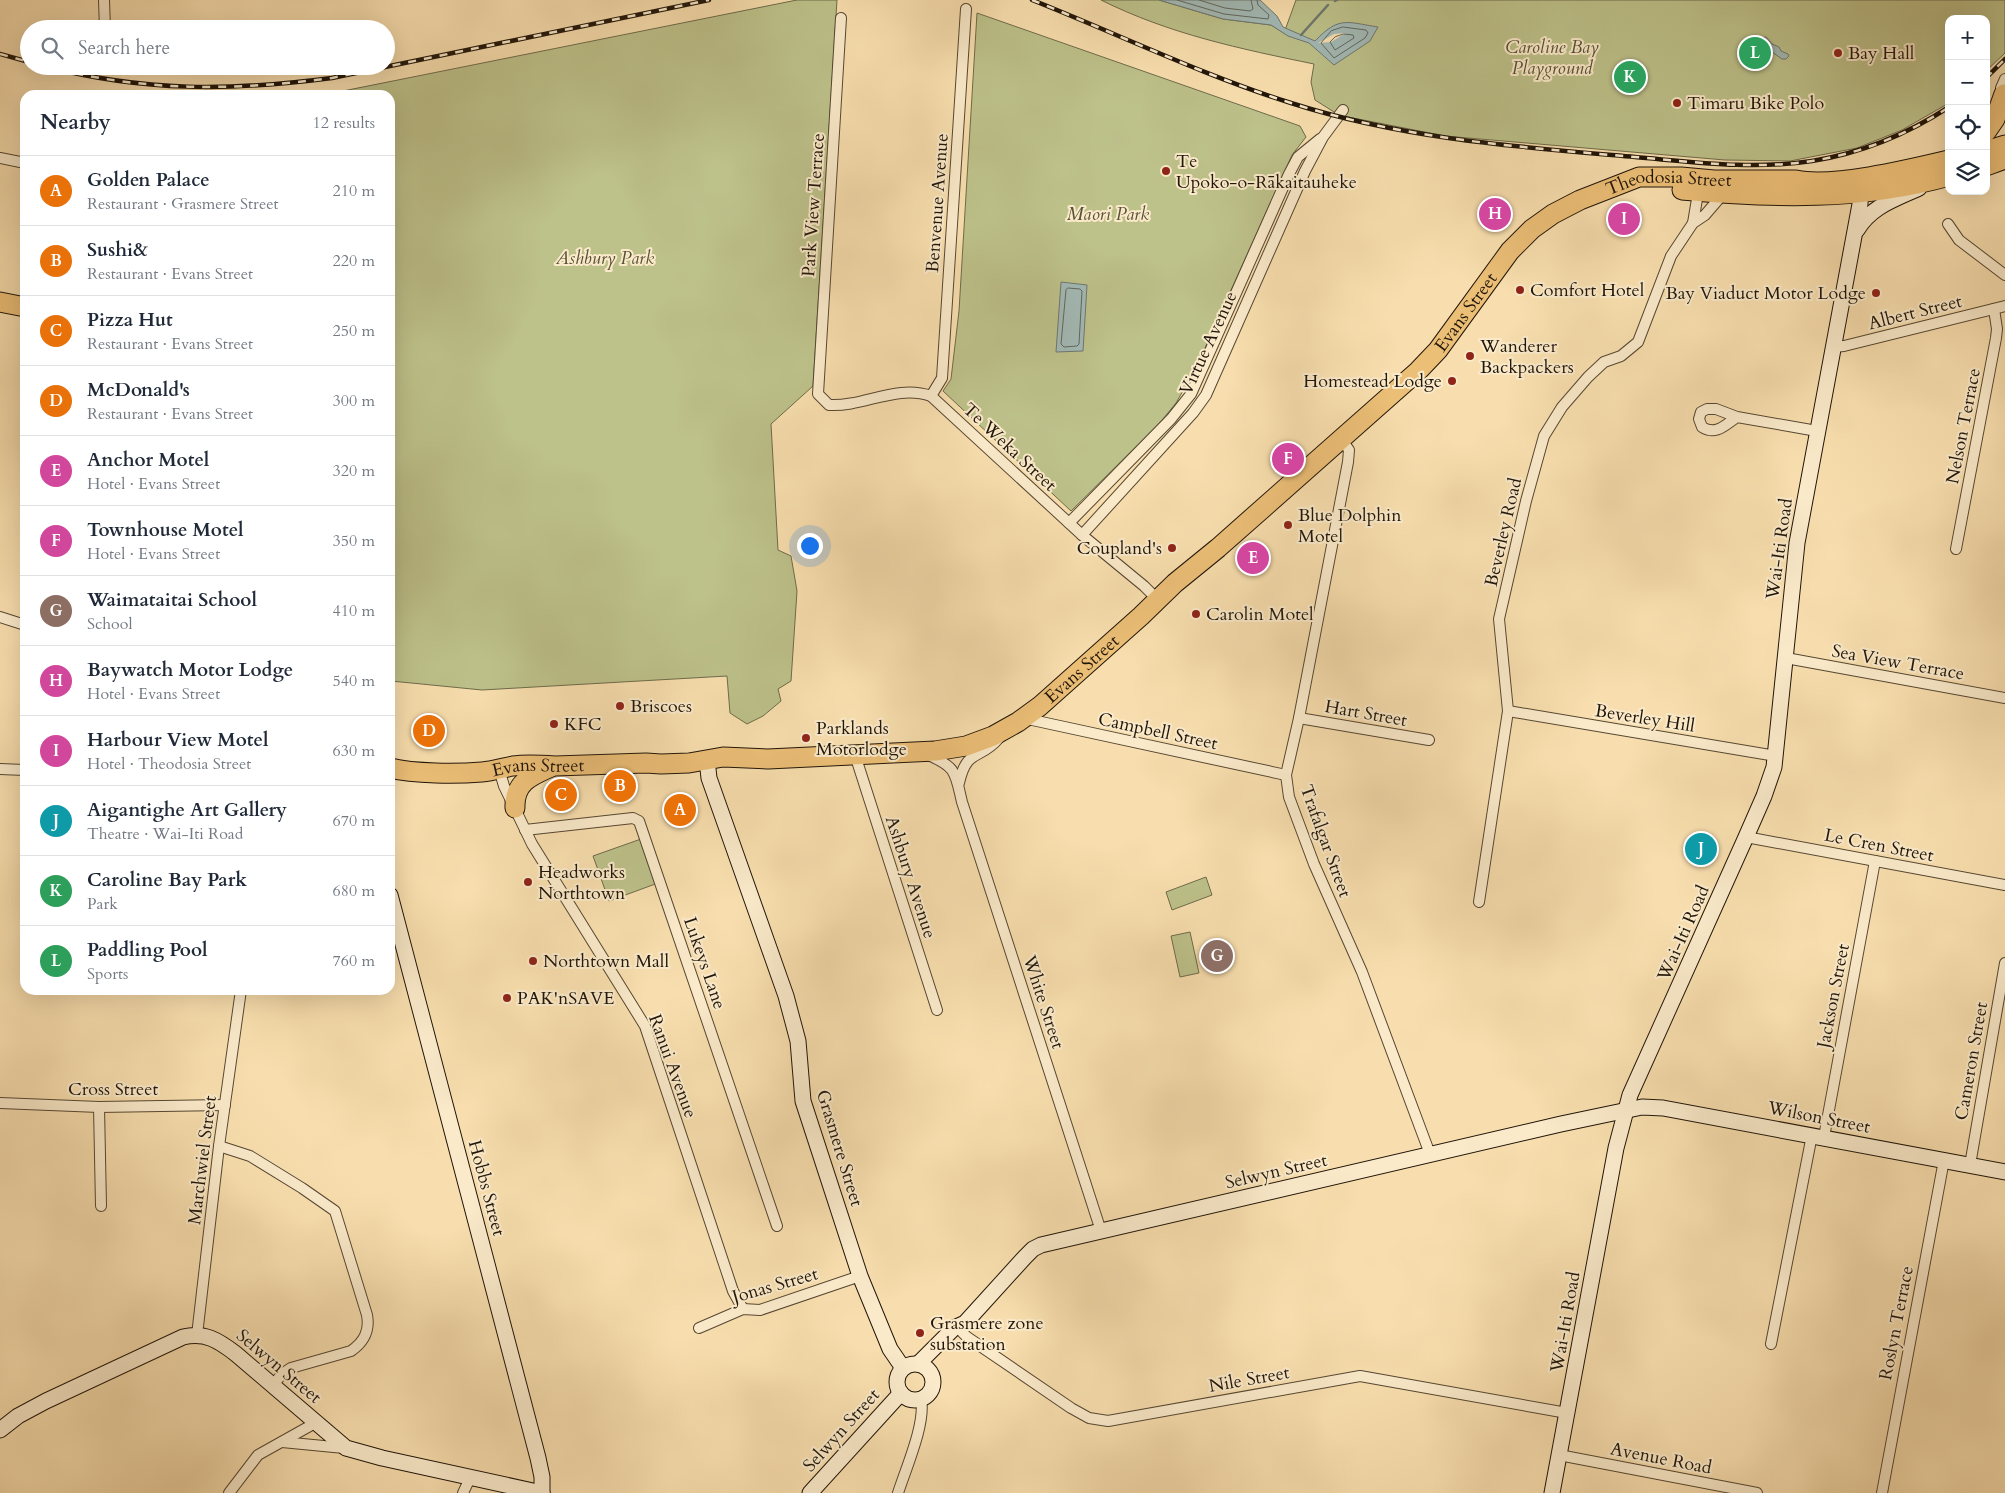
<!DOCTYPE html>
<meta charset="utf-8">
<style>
:root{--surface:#fff;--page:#f6f6f7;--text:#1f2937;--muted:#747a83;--line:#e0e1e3;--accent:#8f2418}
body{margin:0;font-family:Cardo,serif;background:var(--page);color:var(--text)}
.controls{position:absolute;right:15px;top:15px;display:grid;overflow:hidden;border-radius:10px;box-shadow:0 5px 20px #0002}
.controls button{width:45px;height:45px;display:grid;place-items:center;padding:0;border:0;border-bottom:1px solid var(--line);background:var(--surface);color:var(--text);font:25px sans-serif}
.you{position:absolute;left:809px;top:545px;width:18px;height:18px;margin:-12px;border:4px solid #fff;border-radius:50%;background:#1a73e8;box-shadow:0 0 0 8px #1a73e833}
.badge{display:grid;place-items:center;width:32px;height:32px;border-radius:50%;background:var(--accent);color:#fff;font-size:16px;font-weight:700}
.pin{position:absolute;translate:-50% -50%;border:2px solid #fff;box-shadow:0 1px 5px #0006}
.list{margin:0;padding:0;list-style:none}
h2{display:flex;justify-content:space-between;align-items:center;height:65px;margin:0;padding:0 20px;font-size:21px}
h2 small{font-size:16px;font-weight:400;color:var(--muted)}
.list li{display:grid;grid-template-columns:32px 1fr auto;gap:15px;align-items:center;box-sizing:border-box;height:70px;padding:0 20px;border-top:1px solid var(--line)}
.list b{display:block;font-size:19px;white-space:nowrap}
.list p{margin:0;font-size:16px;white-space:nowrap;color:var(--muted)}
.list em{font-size:16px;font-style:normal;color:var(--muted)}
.icon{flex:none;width:28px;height:28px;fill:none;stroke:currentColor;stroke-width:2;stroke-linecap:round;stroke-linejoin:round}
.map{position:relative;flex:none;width:2005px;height:1493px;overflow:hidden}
.search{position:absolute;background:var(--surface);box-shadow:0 5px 20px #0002;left:20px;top:20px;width:375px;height:55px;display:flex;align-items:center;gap:12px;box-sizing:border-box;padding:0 18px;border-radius:28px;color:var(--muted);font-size:19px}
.panel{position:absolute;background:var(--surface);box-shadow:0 5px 20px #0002;left:20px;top:90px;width:375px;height:905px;border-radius:15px}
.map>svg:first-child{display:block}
</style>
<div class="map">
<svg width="2005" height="1493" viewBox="0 0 2005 1493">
<rect width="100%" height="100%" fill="#f8deae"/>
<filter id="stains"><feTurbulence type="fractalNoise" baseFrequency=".004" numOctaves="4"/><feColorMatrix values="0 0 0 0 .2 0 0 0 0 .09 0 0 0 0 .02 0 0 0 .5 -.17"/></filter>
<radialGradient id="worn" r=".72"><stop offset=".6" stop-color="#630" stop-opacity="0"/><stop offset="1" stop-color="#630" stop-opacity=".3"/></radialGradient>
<g fill="#bdc18a" stroke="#6e6b4a">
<polygon points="797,0 837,0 813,386 771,424 778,550 791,556 797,591 791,681 778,689 781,701 763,716 747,724 730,713 727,676 482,690 391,681 390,95 323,95"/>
<path d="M1101,0H1159L1223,19L1271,25L1284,33L1296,0H2005V53L1986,71V19H1949V103L1902,130L1857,148L1790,161L1725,160L1445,136L1348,117L1334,112L1315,100L1311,82L1314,64C1241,49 1169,34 1101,0Z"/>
<polygon points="977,13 1300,126 1306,137 1292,155 1196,368 1176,403 1158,425 1071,511 943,391 951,379 959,311"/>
<polygon points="641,839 658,883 609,901 593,856"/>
<polygon points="1206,877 1212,895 1172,910 1166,892"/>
<polygon points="1190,932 1199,973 1180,977 1171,936"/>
</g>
<g fill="#a2b9b5" stroke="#6e7770">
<path d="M1159,0H1260L1277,16L1283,27L1315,41C1339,16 1346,22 1378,27L1370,41L1334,65L1309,43L1288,36L1271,25L1223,19Z"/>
<polygon points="1766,37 1772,44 1779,47 1781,51 1788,54 1789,56 1786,59 1782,59 1769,50 1756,66 1751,65 1744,59 1744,52 1756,39"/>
<polygon points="1061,282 1087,285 1083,351 1056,352"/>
</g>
<polygon fill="#f8deae" points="1346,33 1331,42 1318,43 1334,34"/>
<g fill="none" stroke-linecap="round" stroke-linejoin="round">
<g stroke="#61675f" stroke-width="1">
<polyline points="1177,0 1224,14 1268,19 1269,15 1258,5 1257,0"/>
<polyline points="1199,0 1225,8 1250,11 1253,9 1251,0"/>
<polygon points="1343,27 1366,30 1368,33 1365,38 1334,58 1321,43 1331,31"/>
<polygon points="1344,34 1353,35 1354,38 1335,50 1330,42 1335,37"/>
<polygon points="1068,288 1080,289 1082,291 1079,344 1077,346 1064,347 1061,344 1066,290"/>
</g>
<g stroke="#6e7770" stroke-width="2.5">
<polyline points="1335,1 1337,0"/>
<polyline points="1301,35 1328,5"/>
</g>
<g stroke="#564732" stroke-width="12">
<g id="street">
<polyline points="104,0 105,29"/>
<path d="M841,18L818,394L829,405C864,407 896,384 931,396L1082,535L1144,586L1158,600"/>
<polyline points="2005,79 2001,88 2005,96"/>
<polyline points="0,158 25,163"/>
<polyline points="1690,190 1697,199 1693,223"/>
<polyline points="1948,224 1959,240 2005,275"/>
<polyline points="1833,347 1844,346 2005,306"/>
<polyline points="931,396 942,378 966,9"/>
<path d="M1737,417C1725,425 1716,436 1702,427L1699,419L1701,412L1707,409H1716L1737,417L1817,431"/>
<polyline points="1342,440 1349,450 1348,462 1299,718 1286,775 1289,797 1314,864 1362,972 1430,1154"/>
<polyline points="1069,523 1171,419 1191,394 1289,174 1298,157 1320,139"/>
<polyline points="1082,535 1193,413 1206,395 1305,171 1323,137 1343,110"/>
<polyline points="1956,549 1996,338 1997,329 1994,309"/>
<polyline points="0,617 25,625"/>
<polyline points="1786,658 2005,698"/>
<polyline points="1508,711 1776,756"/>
<polyline points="1023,718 1286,775"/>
<polyline points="1299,718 1429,740"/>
<polyline points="855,755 937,1010"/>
<path d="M928,755C957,767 955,773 962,802L1101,1231"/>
<polyline points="0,769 25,770"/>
<polyline points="499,769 504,786 532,844 645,1026 733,1291 743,1309"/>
<path d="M959,783C967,747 980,761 999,738"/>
<polyline points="525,830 633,818 639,821 777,1226"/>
<polyline points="1746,837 2005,885"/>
<polyline points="1479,902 1508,711 1499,619 1526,501 1544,436 1562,407 1588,377 1604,362 1621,356 1638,342 1671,256 1693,223 1705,215 1723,194"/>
<polyline points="0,1103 99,1107 225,1105"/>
<polyline points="99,1107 101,1206"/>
<polyline points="1824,1137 1875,861"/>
<path d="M219,1146L250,1156L302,1188L335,1211L367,1315C370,1331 364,1342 351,1351L291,1368L282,1374L273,1385"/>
<polyline points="1970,1165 2005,963"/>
<polyline points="699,1328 743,1309 760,1310 860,1276"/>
<polyline points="962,1332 967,1337 1071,1408 1089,1418 1108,1421 1360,1376 1567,1413"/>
<polyline points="197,1335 219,1146 241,990"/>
<polyline points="1771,1344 1812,1135"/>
<polyline points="282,1442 344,1448"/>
<polyline points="1559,1455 1757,1493"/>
<polyline points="229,1493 258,1455 317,1422"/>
<polyline points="463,1493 470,1478"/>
<path d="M898,1493C906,1468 926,1423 921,1399"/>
<polyline points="1882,1493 1944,1160"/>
</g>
</g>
<g stroke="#201509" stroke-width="17">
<g id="secondary">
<path d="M1857,230C1871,206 1896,199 1919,188"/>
<polyline points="707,760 709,778 786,996 798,1041 803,1101 860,1276 890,1349 903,1368"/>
<polyline points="390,895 538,1458 542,1477 542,1493"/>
<polyline points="918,1364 954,1328 965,1323 1025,1257 1033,1249 1041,1245 1561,1124 1642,1107 1663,1108 2005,1172"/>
<circle cx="915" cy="1382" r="18"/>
<path d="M0,1430L18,1416L46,1401L183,1337C205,1332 218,1340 236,1354L346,1448L382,1458L542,1493"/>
<polyline points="810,1493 901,1393"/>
<polyline points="1552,1493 1616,1148 1630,1095 1746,837 1764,796 1774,767 1797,543 1860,204 1861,183"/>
</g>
</g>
<g stroke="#201509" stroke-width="21">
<g id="highway">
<polyline points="1986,132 1995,119 2004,94"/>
<polyline points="1986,151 2005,145"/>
<polyline points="1986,166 2005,159"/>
<path d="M1682,190C1772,198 1861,201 1949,176"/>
<polyline points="0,302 25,307"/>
<path id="s1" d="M390,768C415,774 456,774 482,772C493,771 502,768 513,766C526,764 541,765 555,766L646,763L661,764L689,763L723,757L768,759L935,751L966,746L993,736L1018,722L1040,706L1141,616L1175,583L1218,548L1418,371L1438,350L1510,251L1532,229L1553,214L1580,200L1639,177H1681L1714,180H1796C1833,188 1911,169 1949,160"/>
<path d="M515,808C514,782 531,776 551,767"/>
</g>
</g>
<use href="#street" stroke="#faeaca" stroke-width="10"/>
<use href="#secondary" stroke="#faeaca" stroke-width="15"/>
<use href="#highway" stroke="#ecbf77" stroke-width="19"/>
<g stroke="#201509" stroke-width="4.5">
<g id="rail">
<path d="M1032,0C1118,34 1202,75 1291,103C1403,139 1519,147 1635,157C1694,162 1753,170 1812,161C1862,153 1906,135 1949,107"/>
<polyline points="0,54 29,62"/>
<path d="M44,66C144,92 231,91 332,78L709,0"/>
<polyline points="1986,78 2005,59"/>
</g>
</g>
<use href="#rail" stroke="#faeaca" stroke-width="2.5" stroke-dasharray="8" stroke-linecap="butt"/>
</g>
<g fill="#8f2418" stroke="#faeaca" stroke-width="2">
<circle cx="1838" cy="53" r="5"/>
<circle cx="1677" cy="103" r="5"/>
<circle cx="1166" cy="171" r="5"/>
<circle cx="1520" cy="290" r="5"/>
<circle cx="1876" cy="293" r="5"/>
<circle cx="1470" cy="356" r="5"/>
<circle cx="1452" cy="381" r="5"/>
<circle cx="1288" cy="525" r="5"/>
<circle cx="1172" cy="548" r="5"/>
<circle cx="1196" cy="614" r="5"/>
<circle cx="620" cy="706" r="5"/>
<circle cx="554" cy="724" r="5"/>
<circle cx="806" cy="738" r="5"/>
<circle cx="528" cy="882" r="5"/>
<circle cx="533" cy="961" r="5"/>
<circle cx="507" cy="998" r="5"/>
<circle cx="920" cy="1333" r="5"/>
</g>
<g text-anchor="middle" stroke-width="4" stroke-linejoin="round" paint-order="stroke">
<g font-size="18" font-style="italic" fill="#575136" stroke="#faeaca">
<text x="1552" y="53">Caroline Bay<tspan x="1552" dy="21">Playground</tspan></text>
<text x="1108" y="220">Maori Park</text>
<text x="605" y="264">Ashbury Park</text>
</g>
<g font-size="18" fill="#201509" stroke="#faeaca" text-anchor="start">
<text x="1848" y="59">Bay Hall</text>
<text x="1687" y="109">Timaru Bike Polo</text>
<text x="1176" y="167">Te<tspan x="1176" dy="21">Upoko-o-Rākaitauheke</tspan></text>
<text x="1530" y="296">Comfort Hotel</text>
<text x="1866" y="299" text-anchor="end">Bay Viaduct Motor Lodge</text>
<text x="1480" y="352">Wanderer<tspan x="1480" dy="21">Backpackers</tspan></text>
<text x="1442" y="387" text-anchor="end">Homestead Lodge</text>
<text x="1298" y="521">Blue Dolphin<tspan x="1298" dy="21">Motel</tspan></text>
<text x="1162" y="554" text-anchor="end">Coupland's</text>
<text x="1206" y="620">Carolin Motel</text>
<text x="630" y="712">Briscoes</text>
<text x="564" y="730">KFC</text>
<text x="816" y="734">Parklands<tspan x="816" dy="21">Motorlodge</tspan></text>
<text x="538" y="878">Headworks<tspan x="538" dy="21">Northtown</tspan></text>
<text x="543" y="967">Northtown Mall</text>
<text x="517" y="1004">PAK'nSAVE</text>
<text x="930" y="1329">Grasmere zone<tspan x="930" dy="21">substation</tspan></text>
</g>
<g font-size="18" fill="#201509" stroke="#faeaca">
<text dy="6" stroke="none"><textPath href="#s1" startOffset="1499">Theodosia Street</textPath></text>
<text transform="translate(937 203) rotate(-86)" y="6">Benvenue Avenue</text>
<text transform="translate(813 205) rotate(-86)" y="6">Park View Terrace</text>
<text dy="6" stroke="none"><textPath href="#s1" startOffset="1244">Evans Street</textPath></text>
<text transform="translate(1915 312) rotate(-14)" y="6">Albert Street</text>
<text transform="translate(1208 343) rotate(-65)" y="6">Virtue Avenue</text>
<text transform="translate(1963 426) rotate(-79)" y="6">Nelson Terrace</text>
<text transform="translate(1010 447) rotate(43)" y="6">Te Weka Street</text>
<text transform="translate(1503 532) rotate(-77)" y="6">Beverley Road</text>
<text transform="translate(1779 549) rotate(-82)" y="6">Wai-Iti Road</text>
<text transform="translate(1898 662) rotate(10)" y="6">Sea View Terrace</text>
<text dy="6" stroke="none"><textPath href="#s1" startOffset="719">Evans Street</textPath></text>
<text transform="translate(1366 713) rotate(10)" y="6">Hart Street</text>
<text transform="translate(1645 718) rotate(9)" y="6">Beverley Hill</text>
<text transform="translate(1158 731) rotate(12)" y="6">Campbell Street</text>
<text dy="6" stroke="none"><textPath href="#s1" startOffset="149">Evans Street</textPath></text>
<text transform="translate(1326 841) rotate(70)" y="6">Trafalgar Street</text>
<text transform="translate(1879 845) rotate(11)" y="6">Le Cren Street</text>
<text transform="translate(911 877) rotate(72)" y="6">Ashbury Avenue</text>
<text transform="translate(1683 933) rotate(-66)" y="6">Wai-Iti Road</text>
<text transform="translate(705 963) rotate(71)" y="6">Lukeys Lane</text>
<text transform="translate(1833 996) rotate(-79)" y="6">Jackson Street</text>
<text transform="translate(1044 1002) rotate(72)" y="6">White Street</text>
<text transform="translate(1971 1061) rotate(-80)" y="6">Cameron Street</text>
<text transform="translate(673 1066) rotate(70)" y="6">Ranui Avenue</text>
<text x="113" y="1095">Cross Street</text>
<text transform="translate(1819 1117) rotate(11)" y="6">Wilson Street</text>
<text transform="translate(840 1148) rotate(73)" y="6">Grasmere Street</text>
<text transform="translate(202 1160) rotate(-83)" y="6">Marchwiel Street</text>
<text transform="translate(1276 1171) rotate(-13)" y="6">Selwyn Street</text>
<text transform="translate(487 1188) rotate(75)" y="6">Hobbs Street</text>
<text transform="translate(775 1285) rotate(-16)" y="6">Jonas Street</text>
<text transform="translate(1565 1322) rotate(-80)" y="6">Wai-Iti Road</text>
<text transform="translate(1896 1323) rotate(-79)" y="6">Roslyn Terrace</text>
<text transform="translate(279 1366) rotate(40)" y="6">Selwyn Street</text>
<text transform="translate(1249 1379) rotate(-10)" y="6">Nile Street</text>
<text transform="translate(841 1430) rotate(-48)" y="6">Selwyn Street</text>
<text transform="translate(1661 1458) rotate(11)" y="6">Avenue Road</text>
</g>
</g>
<rect width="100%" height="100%" filter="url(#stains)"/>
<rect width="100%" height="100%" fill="url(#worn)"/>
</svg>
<div class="controls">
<button>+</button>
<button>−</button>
<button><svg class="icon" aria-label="locate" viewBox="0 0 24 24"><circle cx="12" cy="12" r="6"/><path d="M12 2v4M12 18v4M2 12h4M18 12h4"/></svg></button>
<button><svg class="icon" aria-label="layers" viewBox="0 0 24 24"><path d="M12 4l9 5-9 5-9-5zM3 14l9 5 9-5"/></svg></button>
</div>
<div class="you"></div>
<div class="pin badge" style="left:680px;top:810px;background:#e8710a">A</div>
<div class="pin badge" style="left:620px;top:786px;background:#e8710a">B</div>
<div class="pin badge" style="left:561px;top:795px;background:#e8710a">C</div>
<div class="pin badge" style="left:429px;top:731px;background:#e8710a">D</div>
<div class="pin badge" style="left:1253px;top:558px;background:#d1479c">E</div>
<div class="pin badge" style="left:1288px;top:459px;background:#d1479c">F</div>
<div class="pin badge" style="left:1217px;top:956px;background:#8d6e63">G</div>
<div class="pin badge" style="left:1495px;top:214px;background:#d1479c">H</div>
<div class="pin badge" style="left:1624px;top:219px;background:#d1479c">I</div>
<div class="pin badge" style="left:1701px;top:849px;background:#0f9aa8">J</div>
<div class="pin badge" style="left:1630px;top:77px;background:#2e9e5b">K</div>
<div class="pin badge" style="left:1755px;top:53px;background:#2e9e5b">L</div>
<div class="search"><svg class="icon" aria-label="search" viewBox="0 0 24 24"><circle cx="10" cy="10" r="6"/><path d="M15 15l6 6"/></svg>Search here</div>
<section class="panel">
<h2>Nearby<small>12 results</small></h2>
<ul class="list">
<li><span class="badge" style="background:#e8710a">A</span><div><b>Golden Palace</b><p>Restaurant · Grasmere Street</p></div><em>210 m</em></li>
<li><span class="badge" style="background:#e8710a">B</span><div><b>Sushi&amp;</b><p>Restaurant · Evans Street</p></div><em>220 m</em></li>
<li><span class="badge" style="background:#e8710a">C</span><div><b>Pizza Hut</b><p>Restaurant · Evans Street</p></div><em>250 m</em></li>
<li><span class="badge" style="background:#e8710a">D</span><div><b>McDonald's</b><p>Restaurant · Evans Street</p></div><em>300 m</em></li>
<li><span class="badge" style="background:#d1479c">E</span><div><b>Anchor Motel</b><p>Hotel · Evans Street</p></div><em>320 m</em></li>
<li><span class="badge" style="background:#d1479c">F</span><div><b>Townhouse Motel</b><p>Hotel · Evans Street</p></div><em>350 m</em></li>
<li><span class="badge" style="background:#8d6e63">G</span><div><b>Waimataitai School</b><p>School</p></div><em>410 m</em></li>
<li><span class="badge" style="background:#d1479c">H</span><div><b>Baywatch Motor Lodge</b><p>Hotel · Evans Street</p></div><em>540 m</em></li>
<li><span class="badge" style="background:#d1479c">I</span><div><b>Harbour View Motel</b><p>Hotel · Theodosia Street</p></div><em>630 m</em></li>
<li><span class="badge" style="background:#0f9aa8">J</span><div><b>Aigantighe Art Gallery</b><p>Theatre · Wai-Iti Road</p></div><em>670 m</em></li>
<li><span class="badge" style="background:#2e9e5b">K</span><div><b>Caroline Bay Park</b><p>Park</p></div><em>680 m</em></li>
<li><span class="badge" style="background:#2e9e5b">L</span><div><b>Paddling Pool</b><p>Sports</p></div><em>760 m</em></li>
</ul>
</section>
</div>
